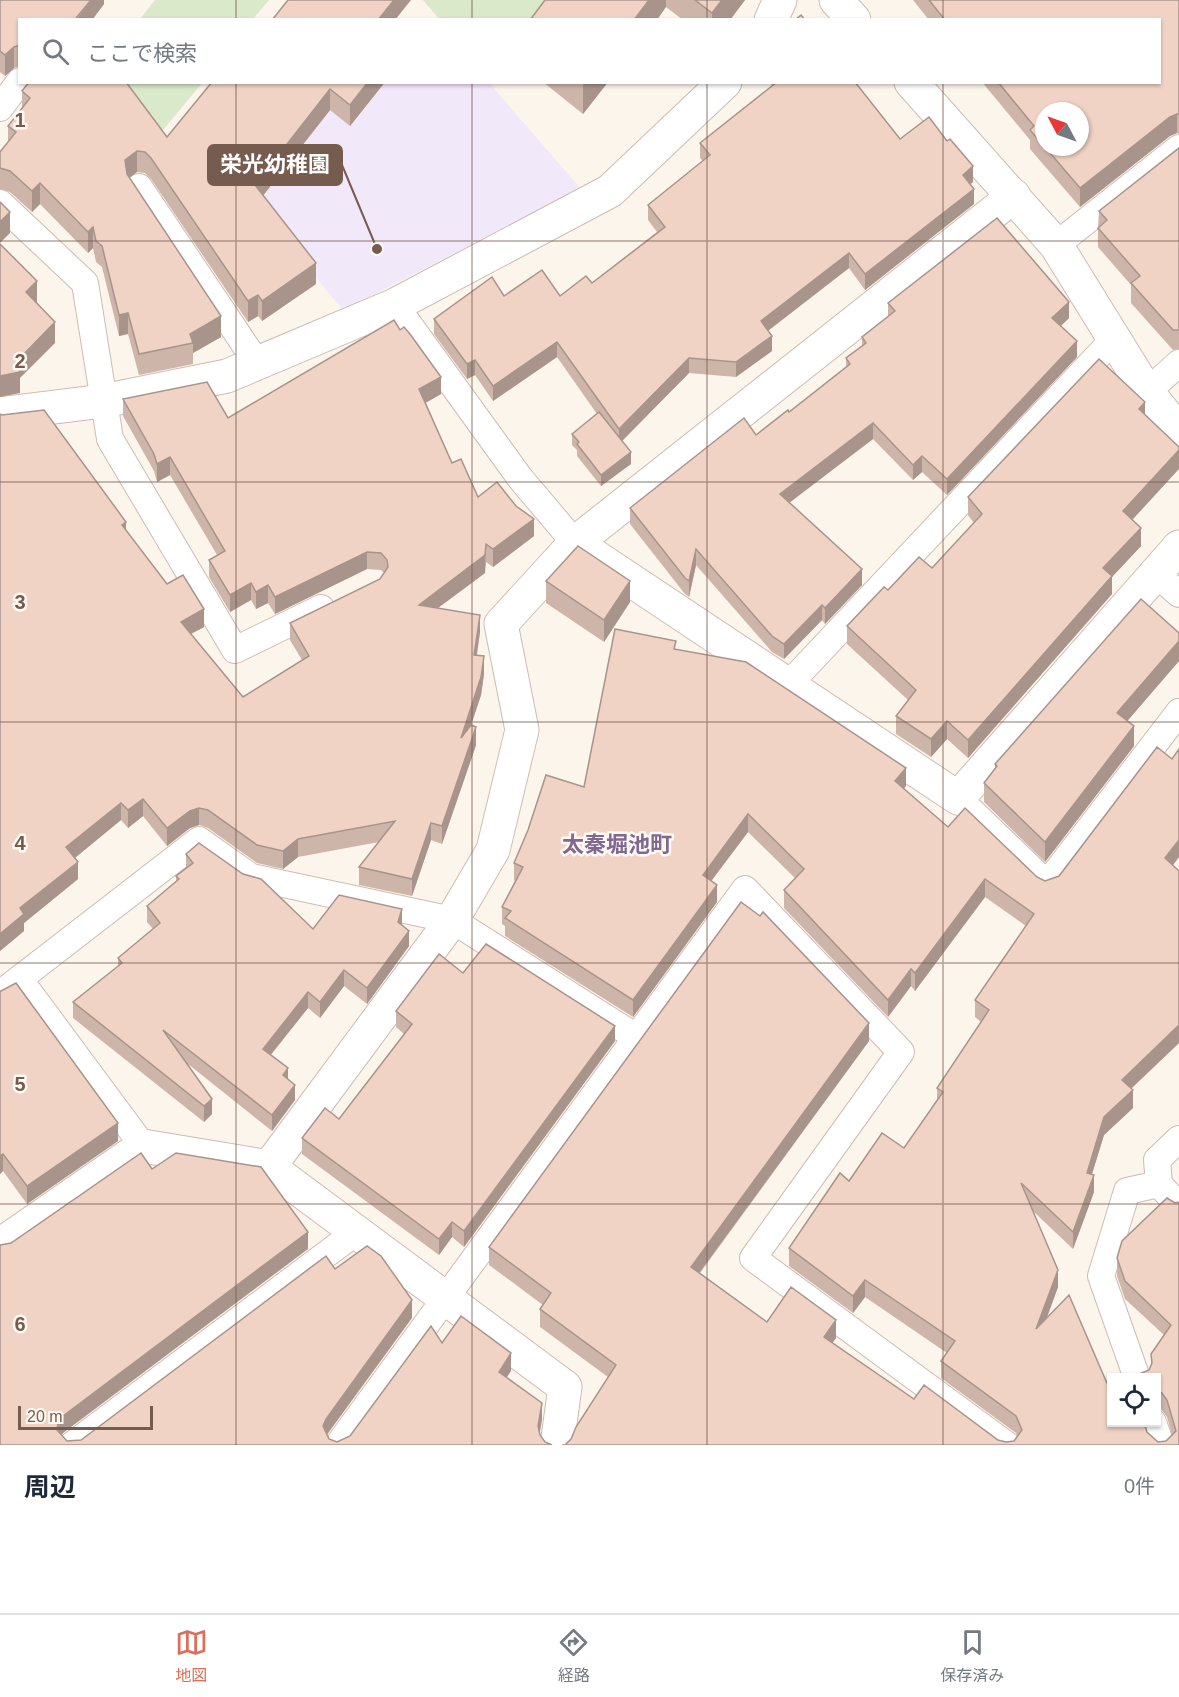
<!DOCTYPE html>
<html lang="ja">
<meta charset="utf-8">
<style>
:root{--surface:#fff;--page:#f6f6f7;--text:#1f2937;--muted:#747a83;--line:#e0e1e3;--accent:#dd6f5a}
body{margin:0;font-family:Arial,"Noto Sans JP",sans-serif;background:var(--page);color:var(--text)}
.controls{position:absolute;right:18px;bottom:18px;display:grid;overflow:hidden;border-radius:0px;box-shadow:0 2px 4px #0004}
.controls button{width:54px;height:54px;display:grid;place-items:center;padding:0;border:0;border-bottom:2px solid var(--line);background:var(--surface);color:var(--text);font:30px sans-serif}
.compass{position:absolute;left:1035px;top:102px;width:54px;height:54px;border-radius:50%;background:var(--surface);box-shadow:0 2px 4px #0004;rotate:311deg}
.scale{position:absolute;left:18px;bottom:15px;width:135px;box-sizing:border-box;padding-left:6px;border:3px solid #765b4f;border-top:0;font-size:16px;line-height:21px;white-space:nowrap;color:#765b4f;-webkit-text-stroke:4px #fef9f3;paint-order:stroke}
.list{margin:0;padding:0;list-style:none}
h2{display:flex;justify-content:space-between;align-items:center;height:78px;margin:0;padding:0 24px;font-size:26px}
h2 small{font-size:20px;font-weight:400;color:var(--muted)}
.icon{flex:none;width:33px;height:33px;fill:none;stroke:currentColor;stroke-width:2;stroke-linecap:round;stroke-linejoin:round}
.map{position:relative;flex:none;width:1179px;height:1445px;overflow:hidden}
.search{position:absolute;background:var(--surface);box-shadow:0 2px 4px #0004;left:18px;right:18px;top:18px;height:66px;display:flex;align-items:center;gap:15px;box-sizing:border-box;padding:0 21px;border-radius:0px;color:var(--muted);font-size:22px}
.sheet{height:168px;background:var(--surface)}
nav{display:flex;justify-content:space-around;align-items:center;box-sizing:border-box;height:84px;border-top:2px solid var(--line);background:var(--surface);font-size:16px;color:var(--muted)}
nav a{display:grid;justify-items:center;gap:3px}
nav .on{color:var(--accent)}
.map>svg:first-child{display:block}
</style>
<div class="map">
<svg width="1179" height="1445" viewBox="0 0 1179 1445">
<rect width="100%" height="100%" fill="#fcf5ec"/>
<polygon fill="#f1e8f9" points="216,83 493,83 491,85 581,189 343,310 184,121"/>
<g fill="#d9e9ca">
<polygon points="155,0 269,0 253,19 140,19"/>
<polygon points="423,0 558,0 542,20 439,19"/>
<polygon points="123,83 202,83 159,135"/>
</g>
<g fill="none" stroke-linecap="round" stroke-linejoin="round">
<g stroke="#cebcb1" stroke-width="28">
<g id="lane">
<polyline points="0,108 20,81"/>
<polyline points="139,187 257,363"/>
<polyline points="0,203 85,283 110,439 235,650 321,608"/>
<polyline points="1056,245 1179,148"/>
<polyline points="395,305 520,478 575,543"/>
<polyline points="1147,392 1179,363"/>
<polyline points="1156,574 1179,594"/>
<polyline points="788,685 1114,339"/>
<polyline points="958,798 1047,884 1179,712"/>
<polyline points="20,980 143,1146"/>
<polyline points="0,994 199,840 251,877 452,920 636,1037"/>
<polyline points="1159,1184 1157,1160 1179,1139"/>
<polyline points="1137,1378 1101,1276 1127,1191 1159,1184 1179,1206"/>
<polyline points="1153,1422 1161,1445"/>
<polyline points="72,1445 356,1232"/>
<polyline points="338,1445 745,889 901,1052 753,1258 1007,1445"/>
</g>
</g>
<g stroke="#cebcb1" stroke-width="35">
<g id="street">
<polyline points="836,0 854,20"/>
<polyline points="771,20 780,0"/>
<polyline points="911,82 1056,245 1147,392 1179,431"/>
<polyline points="0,414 103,401 227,376 395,305 610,191 725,82"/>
<polyline points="575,543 958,798 1179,547"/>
<polyline points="269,1167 452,920 493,850 522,730 501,624 575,543 1014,196"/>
<polyline points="0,1245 143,1146 269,1167 565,1387 557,1445"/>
</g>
</g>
<use href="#lane" stroke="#fff" stroke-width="26"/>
<use href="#street" stroke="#fff" stroke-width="33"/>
</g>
<g fill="#ceb5a9" fill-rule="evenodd">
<polygon points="0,0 104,0 104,4 92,20 20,20 20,66 14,68 5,76 0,72"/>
<polygon points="545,0 745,0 730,20 683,20 666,7"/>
<path d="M913,0H1179V134L1177,133L1170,136L1080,207L1030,149V140L982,82H1160V20H929ZM1044,111L1080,147H1044Z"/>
<polygon points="28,82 126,82 167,137 212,82 385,82 350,126 330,110 263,195 316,284 262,321 258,316 248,322 151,179 145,173 137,172 129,178 221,337 193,353 193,364 139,375 128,334 119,336 102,267 96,262 93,248 88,253 40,204 32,212 10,192 0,189 0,168 8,142 8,126 22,109 22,91 28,84"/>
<polygon points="543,82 608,82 583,114"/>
<polygon points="770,82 855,82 900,139 973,182 970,184 974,204 865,290 849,268 768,331 772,351 736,377 689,373 622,441 631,464 601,486 577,456 577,450 572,445 572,434 597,414 557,357 493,401 475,375 467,379 434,334 434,319 504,296 560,296 592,283 657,232 648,220 648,205 703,161 700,158 700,143 772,86"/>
<polygon points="1179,148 1179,349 1173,350 1131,303 1131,285 1098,247 1098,228 1099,211"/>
<polygon points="888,303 1069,318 1061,326 1077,357 947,495 922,472 913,480 873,439 789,502 862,585 825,624 822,620 784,659 772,652 696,565 689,597 685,594 630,524 630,508 756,435 789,412 846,367 846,358 862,346 862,337 888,316"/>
<polygon points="400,330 441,394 426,403 452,463 478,497 534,536 493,567 486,562 485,573 438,608 480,632 477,655 484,674 481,695 471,725 476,745 442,844 431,840 412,896 359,885 359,867 379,842 298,857 283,869 257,863 208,828 199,825 190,828 167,846 143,816 128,828 121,820 75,858 78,879 24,923 24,931 0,951 0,414 126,531 167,584 204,627 191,634 243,697 302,660 290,640 290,623 380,579 384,573 381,570 367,569 275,614 268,603 256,609 251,600 230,612 209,577 209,560 217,555 170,475 157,482 154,471 123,416 123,399 228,418"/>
<polygon points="968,497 1132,520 1141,546 1112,577 1112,594 968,758 947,739 931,757 896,734 896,716 908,700 847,644 847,626 888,590 932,568 974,523 968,515"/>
<polygon points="546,581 630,602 604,642 546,603"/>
<polygon points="676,649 906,786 904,788 948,827 1045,881 1173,865 1179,871 1179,1043 1131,1089 1133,1108 1104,1135 1092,1174 1094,1192 1073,1249 1034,1212 1058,1287 1047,1318 1112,1422 1147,1432 1158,1442 1166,1441 1172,1435 1167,1417 1162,1410 1156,1408 1156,1377 1149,1370 1151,1365 1151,1354 1164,1335 1125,1299 1117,1276 1117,1258 1167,1198 1179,1445 565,1445 571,1439 608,1377 540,1327 540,1309 543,1305 489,1265 489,1247 869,1041 700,1273 767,1322 836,1338 832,1343 914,1399 998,1440 1006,1442 1014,1441 1017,1436 1016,1433 941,1378 941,1361 947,1353 865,1297 853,1313 789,1266 789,1248 849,1181 904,1148 937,1100 937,1088 981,1022 975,1017 975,1000 1026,926 985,897 915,991 911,986 888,1017 784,908 784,890 795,878 748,832 711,881 717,902 633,1017 505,936 505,926 502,924 502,907 515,881 514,880 514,863 584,787"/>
<polygon points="1179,661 1127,721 1134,746 1045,862 984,802 984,783 995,769 995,764"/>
<polygon points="186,854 313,929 402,925 409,946 367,1004 344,986 320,1018 308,1008 271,1055 288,1079 295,1100 272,1131 188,1064 212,1114 204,1122 73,1018 73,1002 118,967 118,958 153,929 147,922 147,906 176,881 176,876 186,868"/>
<polygon points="463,973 615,1041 464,1247 452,1237 439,1255 302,1154 302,1138 339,1119 404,1034 396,1027 396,1011"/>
<polygon points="0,991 118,1141 27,1204 3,1171 0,1174"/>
</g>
<g fill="#a8948a">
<polygon points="91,0 104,0 104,4 92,20 76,20"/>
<polygon points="394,0 411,0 395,20 378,20"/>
<polygon points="649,0 666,0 666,7 657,20 634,20"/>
<polygon points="722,0 745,0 730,20 712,20 712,13"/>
<polygon points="14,47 14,68 5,76 5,55"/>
<polygon points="368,82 385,82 350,126 350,105"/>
<polygon points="585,82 608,82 583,114 583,85"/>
<polygon points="330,89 330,110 255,206 255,185"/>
<polygon points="1177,114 1177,133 1170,136 1080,207 1080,188 1170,117"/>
<polygon points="137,151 137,172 125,181 125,160"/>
<polygon points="973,166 973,182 963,190 963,175"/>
<polygon points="40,183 40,204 32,212 32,191"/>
<polygon points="974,189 974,204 865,290 865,274"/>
<polygon points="10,212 10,233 0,243 0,222"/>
<polygon points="93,227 93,248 88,253 88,232"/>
<polygon points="849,253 849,268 761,336 761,321"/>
<polygon points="316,263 316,284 262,321 262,301"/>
<polygon points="37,281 37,302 26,313 26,292"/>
<polygon points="258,295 258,316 248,322 248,301"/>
<polygon points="1069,302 1069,318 1052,334 1052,318"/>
<polygon points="128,313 128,334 119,336 119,315"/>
<polygon points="221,316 221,337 193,353 193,343 190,334"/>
<polygon points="55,322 55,343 20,378 20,393 0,397 0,376 15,363"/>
<polygon points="772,336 772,351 736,377 736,362"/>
<polygon points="1077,341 1077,357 947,495 947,479"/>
<polygon points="557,342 557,357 493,401 493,386"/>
<polygon points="689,358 689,373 619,444 619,429"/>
<polygon points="475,360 475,375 467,379 467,364"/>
<polygon points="441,377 441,394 419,406 419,389"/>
<polygon points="1145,402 1145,421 1139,409"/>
<polygon points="873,423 873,439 780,510 780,494"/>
<polygon points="1179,450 1179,469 1123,530 1123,511"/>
<polygon points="631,452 631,464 601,486 601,475"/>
<polygon points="922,456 922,472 913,480 913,465"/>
<polygon points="170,457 170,475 157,482 157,464"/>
<polygon points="534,519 534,536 493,567 493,549"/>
<polygon points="126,522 126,540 122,525"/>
<polygon points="1141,528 1141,546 1112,577 1112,594 968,758 968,740 1103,568"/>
<polygon points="486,544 485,573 419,622 419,605"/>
<polygon points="696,549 696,565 689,597 689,581"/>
<polygon points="367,552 367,569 275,614 275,597"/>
<polygon points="862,569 862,585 825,624 825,608"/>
<polygon points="630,581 630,602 604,642 604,620"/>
<polygon points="251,583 251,600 230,612 230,595"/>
<polygon points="268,585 268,603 256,609 256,592"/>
<polygon points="822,605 822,620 784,659 784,644"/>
<polygon points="204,609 204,627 181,639 181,622"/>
<polygon points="480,615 480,632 474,672 474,655"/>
<polygon points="1179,641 1179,661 1117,733 1117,713"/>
<polygon points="484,656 484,674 481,695 461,755 461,738"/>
<polygon points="947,721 947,739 931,757 931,739"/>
<polygon points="1134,726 1134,746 1045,862 1045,842"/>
<polygon points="476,727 476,745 442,844 442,826"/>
<polygon points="906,768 906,786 895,798 895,781"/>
<polygon points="143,799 143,816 128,828 128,810"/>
<polygon points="121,803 121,820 66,865 66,847"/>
<polygon points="199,808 199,825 190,828 167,846 167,828 190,811"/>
<polygon points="748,814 748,832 703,892 703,875"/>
<polygon points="431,823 431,840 412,896 412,879"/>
<polygon points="298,839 298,857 283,869 283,851"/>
<polygon points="1179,840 1179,857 1165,876 1165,858"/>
<polygon points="78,862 78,879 24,923 24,931 0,951 0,934 20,908"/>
<polygon points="985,879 985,897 915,991 915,973"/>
<polygon points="717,885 717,902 633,1017 633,1000"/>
<polygon points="402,909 402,925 398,937 398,922"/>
<polygon points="409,931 409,946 367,1004 367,988"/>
<polygon points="911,969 911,986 888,1017 888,1000"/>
<polygon points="344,970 344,986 320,1018 320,1002"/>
<polygon points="308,992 308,1008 263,1064 263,1049"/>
<polygon points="869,1023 869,1041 691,1284 691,1267"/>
<polygon points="1179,1025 1179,1043 1122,1097 1122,1080"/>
<polygon points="615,1026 615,1041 464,1247 464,1231"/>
<polygon points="288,1068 288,1084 283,1075"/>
<polygon points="295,1085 295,1100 272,1131 272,1115"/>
<polygon points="1133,1090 1133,1108 1104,1135 1087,1190 1087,1173 1104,1117"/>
<polygon points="212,1099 212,1114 204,1122 204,1106"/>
<polygon points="118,1123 118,1141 27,1204 27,1186"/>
<polygon points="3,1154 3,1171 0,1174 0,1156"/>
<polygon points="1094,1175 1094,1192 1073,1249 1073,1232"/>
<polygon points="452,1222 452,1237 439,1255 439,1239"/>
<polygon points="308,1232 308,1249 63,1433 58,1440 57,1430 58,1422 63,1416"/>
<polygon points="1058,1270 1058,1287 1036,1346 1036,1329"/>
<polygon points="865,1280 865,1297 853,1313 853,1296"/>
<polygon points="412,1300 412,1318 326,1436 323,1426 326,1419"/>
<polygon points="836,1320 836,1338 824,1354 824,1337"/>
<polygon points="511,1353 511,1371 499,1389 499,1372"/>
<polygon points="542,1403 542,1420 538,1443 538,1426"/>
</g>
<g fill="#f0d3c5" stroke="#a8948a" stroke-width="1.5">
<polygon points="0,0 91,0 76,18 77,20 20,20 20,45 14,47 5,55 0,51"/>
<polygon points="288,0 394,0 378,20 272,20"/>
<polygon points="545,0 649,0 634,20 530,20"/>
<polygon points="695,0 722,0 712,13"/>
<polygon points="929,0 1179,0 1179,114 1177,114 1170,117 1080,188 1045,147 1080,147 1080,111 1044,111 1044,146 1030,130 1034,126 998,82 1160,82 1160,20 945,20"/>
<polygon points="801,15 805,20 795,20"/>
<polygon points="29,82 126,82 167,137 212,82 368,82 350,105 330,89 255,185 316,263 262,301 258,295 248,301 151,158 145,152 137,151 125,160 127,174 221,316 190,334 193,343 139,354 128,313 119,315 102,246 96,241 93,227 88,232 40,183 32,191 10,171 0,168 0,152 16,132 8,126 30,98 22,91"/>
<polygon points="777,82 855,82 900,139 929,117 947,141 950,139 973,166 963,175 974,189 865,274 849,253 761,321 772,336 736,362 689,358 619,429 557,342 493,386 475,360 467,364 434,319 492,277 504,296 542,270 560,296 586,276 592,283 665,227 648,205 710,155 700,143"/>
<polygon points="1179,148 1179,330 1173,330 1131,283 1140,276 1098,228 1107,220 1099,211"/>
<polygon points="0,202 10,212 0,222"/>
<polygon points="997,218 1069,302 1052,318 1077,341 947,479 922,456 913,465 873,423 780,494 862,569 825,608 822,605 784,644 772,636 696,549 689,581 685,578 630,508 744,418 756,435 788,410 789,412 850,364 846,358 866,343 862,337 895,311 888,303"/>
<polygon points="0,244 37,281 26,292 55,322 15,363 20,372 0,376"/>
<polygon points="394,320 400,330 404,327 410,334 441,377 419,389 452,463 461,459 478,497 497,482 516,506 534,519 493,549 486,544 485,555 419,605 480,615 474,655 484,656 481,677 461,738 471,725 476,727 442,826 431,823 412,879 359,867 395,821 298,839 283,851 257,845 208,810 199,808 190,811 167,828 143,799 128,810 121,803 66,847 78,862 20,908 24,914 0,934 0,414 2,415 44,410 126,522 122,525 167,584 183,575 204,609 181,622 243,697 309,656 290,623 380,579 388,567 387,560 381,553 367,552 275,597 268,585 256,592 251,583 230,595 209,560 225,551 170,457 157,464 154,454 123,399 207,382 228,418"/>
<polygon points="1099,359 1145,402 1139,409 1179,447 1179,450 1123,511 1141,528 1103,568 1112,576 968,740 947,721 931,739 896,716 916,690 847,626 884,587 888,590 919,557 932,568 982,514 968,497"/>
<polygon points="599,412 631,452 601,475 577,444 579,442 572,434"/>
<polygon points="578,546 630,581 604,620 546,581"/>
<polygon points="1141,599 1179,633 1179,641 1117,713 1134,726 1045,842 984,783 997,766 995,764"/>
<polygon points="615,629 676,641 674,649 746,662 906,768 895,781 948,827 965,808 1037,877 1045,881 1059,876 1157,747 1172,759 1179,749 1179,840 1165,858 1179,871 1179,1025 1122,1080 1133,1090 1104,1117 1087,1173 1094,1175 1073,1232 1021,1183 1058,1270 1036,1329 1069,1295 1112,1395 1112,1422 1144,1422 1147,1432 1158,1442 1166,1441 1176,1431 1167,1400 1162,1393 1156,1390 1156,1377 1135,1377 1137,1375 1149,1370 1152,1363 1151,1354 1171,1325 1125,1281 1117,1258 1122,1241 1167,1198 1175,1203 1179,1202 1179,1445 562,1445 565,1445 571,1439 576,1427 616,1365 540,1309 551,1293 489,1247 741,902 760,916 763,912 869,1023 691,1267 767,1322 791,1287 836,1320 824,1337 914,1399 924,1385 998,1440 1006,1442 1014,1441 1022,1430 1016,1416 941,1361 955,1341 865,1280 853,1296 789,1248 840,1173 849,1181 882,1133 904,1148 943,1092 937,1088 989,1010 975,1000 1034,914 985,879 915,973 911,969 888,1000 784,890 804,869 748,814 703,875 717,885 633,1000 505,918 511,911 502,907 523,867 514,863 528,830 546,775 584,787"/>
<polygon points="199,843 243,874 261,879 313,929 339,895 402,909 398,922 409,931 367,988 344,970 320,1002 308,992 263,1049 288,1068 283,1075 295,1085 272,1115 163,1030 212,1099 204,1106 73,1002 122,963 118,958 160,923 147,906 179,879 176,876 193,863 186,854"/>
<polygon points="486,944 615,1026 464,1231 452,1222 439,1239 302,1138 325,1108 339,1119 412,1024 396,1011 439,954 463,973"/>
<polygon points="16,983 118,1123 27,1186 3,1154 0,1156 0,991 1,991"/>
<polygon points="141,1153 152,1169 176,1153 261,1167 308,1232 63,1416 58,1422 57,1430 67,1441 81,1440 326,1256 335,1269 367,1246 381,1256 412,1300 326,1419 323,1426 329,1439 337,1442 350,1436 431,1326 442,1343 461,1316 511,1353 499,1372 542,1403 538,1426 540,1435 545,1442 552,1445 0,1445 0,1245 11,1243"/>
</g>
<path fill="none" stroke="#765b4f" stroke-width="1.5" stroke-opacity="0.55" d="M236,0V20M472,0V20M707,0V20M943,0V20M236,82V1445M472,82V1445M707,82V1445M943,82V1445M0,241H1179M0,482H1179M0,722H1179M0,963H1179M0,1204H1179"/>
<g text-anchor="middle" stroke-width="5" stroke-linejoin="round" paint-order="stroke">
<g font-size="22" font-weight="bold" fill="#816891" stroke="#fef9f3">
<text x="617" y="852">太秦堀池町</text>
</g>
</g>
<g font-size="20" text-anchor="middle" font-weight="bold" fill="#765b4f" stroke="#fef9f3" stroke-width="5" stroke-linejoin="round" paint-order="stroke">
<text x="20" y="127">1</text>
<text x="20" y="368">2</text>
<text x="20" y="609">3</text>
<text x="20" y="850">4</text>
<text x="20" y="1091">5</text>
<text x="20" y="1331">6</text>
</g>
<path fill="none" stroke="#765b4f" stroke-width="2" d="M377 249L342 165"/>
<circle fill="#765b4f" stroke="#fef9f3" stroke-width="2" cx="377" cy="249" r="6"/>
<rect fill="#765b4f" stroke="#765b4f" stroke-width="2" x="208" y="145" width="134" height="40" rx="6"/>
<g font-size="22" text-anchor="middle" font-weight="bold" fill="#fff">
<text x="275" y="172">栄光幼稚園</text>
</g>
</svg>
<div class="controls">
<button><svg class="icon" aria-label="locate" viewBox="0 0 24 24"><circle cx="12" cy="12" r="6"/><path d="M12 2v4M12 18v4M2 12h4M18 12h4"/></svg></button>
</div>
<svg class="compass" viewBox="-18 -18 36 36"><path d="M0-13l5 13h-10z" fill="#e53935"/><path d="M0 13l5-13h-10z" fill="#747a83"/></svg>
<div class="scale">20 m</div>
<div class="search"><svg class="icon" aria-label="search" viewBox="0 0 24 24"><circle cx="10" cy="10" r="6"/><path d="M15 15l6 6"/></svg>ここで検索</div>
</div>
<section class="sheet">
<h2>周辺<small>0件</small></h2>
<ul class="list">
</ul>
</section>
<nav>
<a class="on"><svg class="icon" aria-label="map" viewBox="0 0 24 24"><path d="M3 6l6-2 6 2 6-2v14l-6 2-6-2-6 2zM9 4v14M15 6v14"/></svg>地図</a>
<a><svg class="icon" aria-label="directions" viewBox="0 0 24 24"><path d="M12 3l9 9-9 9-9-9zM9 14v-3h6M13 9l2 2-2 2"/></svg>経路</a>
<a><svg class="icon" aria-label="saved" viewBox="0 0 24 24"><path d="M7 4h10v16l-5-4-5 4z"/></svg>保存済み</a>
</nav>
